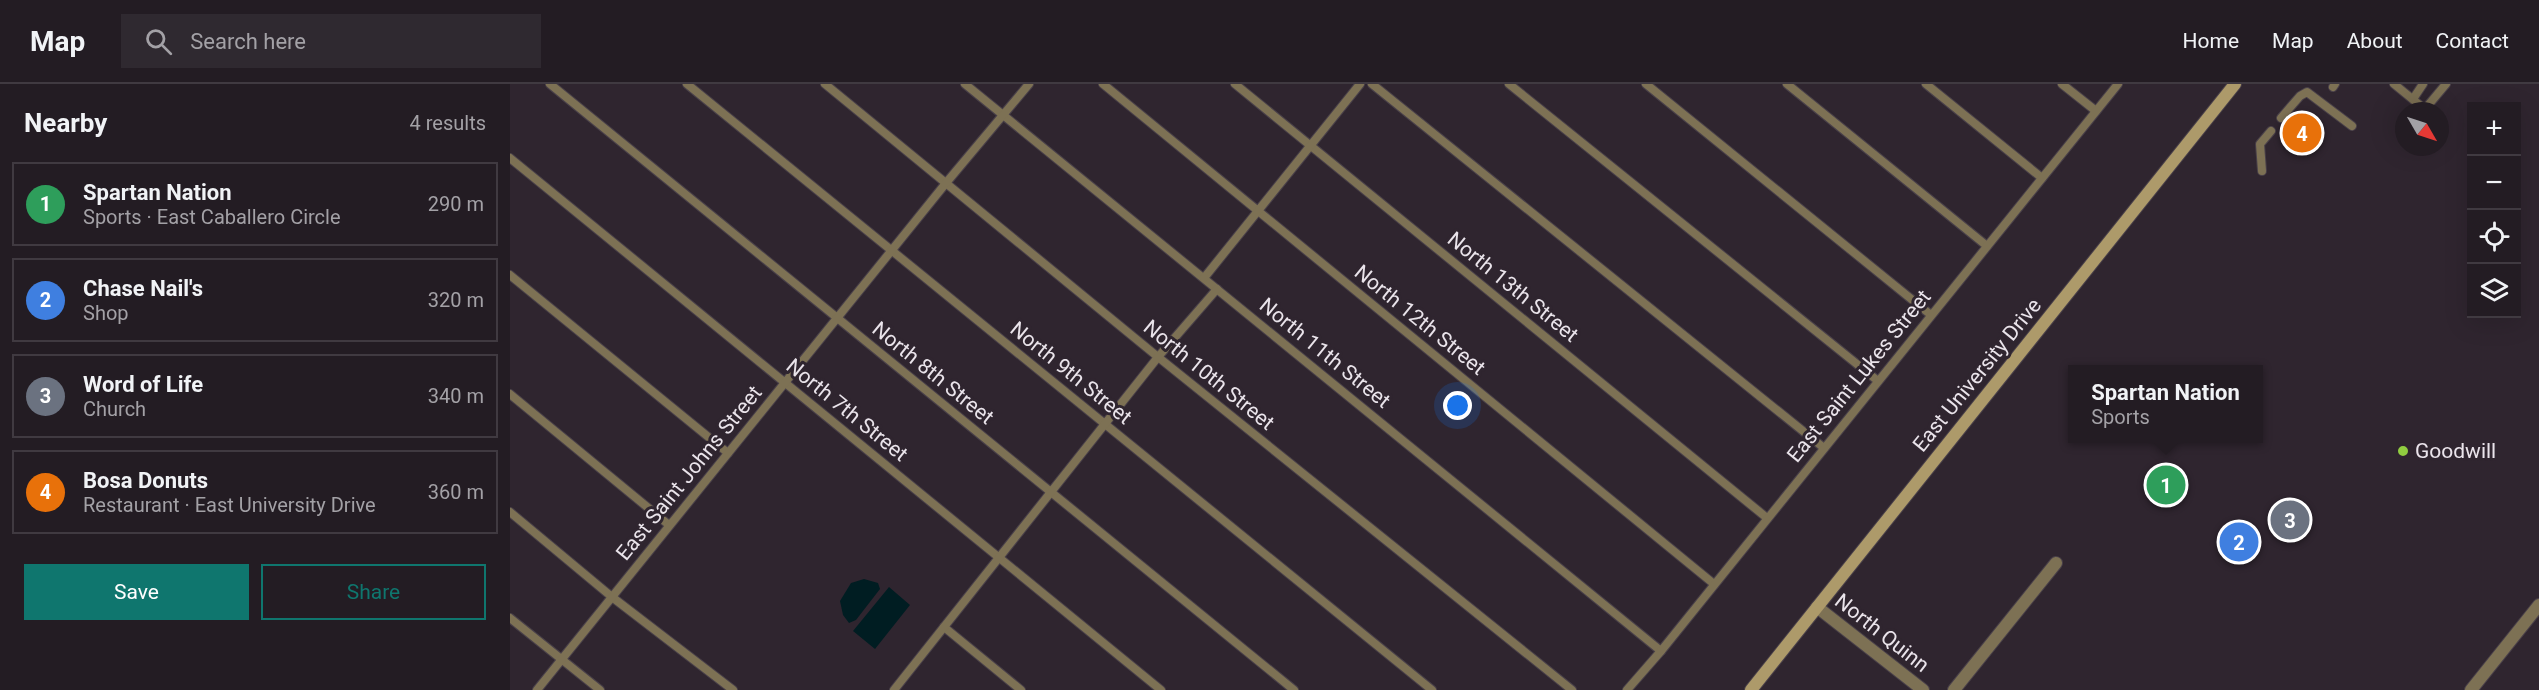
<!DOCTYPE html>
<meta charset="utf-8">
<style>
:root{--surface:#231c23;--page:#2f2930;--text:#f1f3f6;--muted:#a3a1a6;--line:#403a41;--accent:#0f766e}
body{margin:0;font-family:Roboto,sans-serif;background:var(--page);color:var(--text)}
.controls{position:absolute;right:18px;top:18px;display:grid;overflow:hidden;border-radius:0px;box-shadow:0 6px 24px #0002}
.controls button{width:54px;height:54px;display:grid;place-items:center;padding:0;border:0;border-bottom:2px solid var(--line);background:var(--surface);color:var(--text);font:30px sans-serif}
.compass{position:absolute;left:1885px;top:18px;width:54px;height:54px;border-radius:50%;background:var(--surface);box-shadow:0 6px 24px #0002;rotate:129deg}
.you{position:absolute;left:948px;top:322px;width:21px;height:21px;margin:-15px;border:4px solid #fff;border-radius:50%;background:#1a73e8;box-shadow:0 0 0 9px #1a73e833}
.badge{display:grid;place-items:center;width:39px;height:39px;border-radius:50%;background:var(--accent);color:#fff;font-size:20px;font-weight:700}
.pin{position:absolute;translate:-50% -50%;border:3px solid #fff;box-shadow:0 2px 6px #0006}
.popup{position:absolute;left:1558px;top:281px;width:195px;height:78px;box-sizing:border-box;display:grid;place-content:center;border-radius:0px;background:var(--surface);filter:drop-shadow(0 2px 4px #0005);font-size:20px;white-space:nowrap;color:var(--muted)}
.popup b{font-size:22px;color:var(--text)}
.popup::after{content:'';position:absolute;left:50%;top:100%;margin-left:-12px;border:12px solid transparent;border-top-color:var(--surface)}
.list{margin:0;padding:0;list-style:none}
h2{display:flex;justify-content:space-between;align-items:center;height:78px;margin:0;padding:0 24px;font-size:26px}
h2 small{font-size:20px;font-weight:400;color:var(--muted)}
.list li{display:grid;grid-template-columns:39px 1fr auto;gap:18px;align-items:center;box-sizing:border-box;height:84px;margin:0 12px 12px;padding:0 12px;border:2px solid var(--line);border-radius:0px}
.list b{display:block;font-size:22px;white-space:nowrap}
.list p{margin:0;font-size:20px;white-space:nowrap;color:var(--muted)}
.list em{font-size:20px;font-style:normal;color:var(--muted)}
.actions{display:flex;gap:12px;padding:18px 24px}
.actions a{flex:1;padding:14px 0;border:2px solid var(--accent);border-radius:0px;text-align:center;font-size:21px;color:var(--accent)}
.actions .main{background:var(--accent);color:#fff}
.icon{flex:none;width:33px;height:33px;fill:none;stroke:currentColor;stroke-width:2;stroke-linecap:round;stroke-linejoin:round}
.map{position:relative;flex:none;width:2029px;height:606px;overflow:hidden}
header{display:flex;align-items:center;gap:36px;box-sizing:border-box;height:84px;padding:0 30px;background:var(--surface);border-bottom:2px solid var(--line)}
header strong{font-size:28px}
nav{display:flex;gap:33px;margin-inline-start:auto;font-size:21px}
.search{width:420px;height:54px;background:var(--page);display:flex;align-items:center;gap:15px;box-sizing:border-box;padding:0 21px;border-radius:0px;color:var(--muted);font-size:22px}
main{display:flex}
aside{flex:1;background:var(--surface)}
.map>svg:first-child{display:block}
</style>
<header>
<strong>Map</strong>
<div class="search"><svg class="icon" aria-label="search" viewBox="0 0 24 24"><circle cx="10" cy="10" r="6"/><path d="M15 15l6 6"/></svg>Search here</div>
<nav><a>Home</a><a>Map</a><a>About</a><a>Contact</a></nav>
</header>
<main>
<aside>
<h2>Nearby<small>4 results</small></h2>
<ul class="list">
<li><span class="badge" style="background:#2e9e5b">1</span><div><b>Spartan Nation</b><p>Sports · East Caballero Circle</p></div><em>290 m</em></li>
<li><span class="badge" style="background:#3f7fe0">2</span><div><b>Chase Nail's</b><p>Shop</p></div><em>320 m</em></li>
<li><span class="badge" style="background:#6b7280">3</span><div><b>Word of Life</b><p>Church</p></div><em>340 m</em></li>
<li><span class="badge" style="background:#e8710a">4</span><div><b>Bosa Donuts</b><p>Restaurant · East University Drive</p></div><em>360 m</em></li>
</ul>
<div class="actions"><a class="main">Save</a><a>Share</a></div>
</aside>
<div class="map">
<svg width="2029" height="606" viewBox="0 0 2029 606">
<rect width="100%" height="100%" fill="#2f252f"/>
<g fill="#001d22">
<polygon points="354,495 368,499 370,505 346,536 339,539 333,531 330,517 341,499"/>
<polygon points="379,503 400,521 365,565 343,547"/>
</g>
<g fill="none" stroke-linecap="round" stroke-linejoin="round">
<g stroke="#494049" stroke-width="10">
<g id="lane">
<polyline points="40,0 784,606"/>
<polyline points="177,0 922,606"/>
<polyline points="315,0 648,273 1062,606"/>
<polyline points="455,0 1151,567"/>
<polyline points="593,0 1204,500"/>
<polyline points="725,0 1257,434"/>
<polyline points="862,0 1314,364"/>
<polyline points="999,0 1368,297"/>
<polyline points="1136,0 1421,231"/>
<polyline points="1277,0 1477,162"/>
<polyline points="1416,0 1532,94"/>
<polyline points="1552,0 1586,27"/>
<polyline points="1884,0 1917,27"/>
<polyline points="1823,3 1825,0"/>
<polyline points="1903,15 1913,0"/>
<polyline points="1915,25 1936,0"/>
<polyline points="1771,34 1790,12 1797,8 1842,42"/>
<polyline points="1930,37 1931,38"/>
<polyline points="0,74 651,606"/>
<polyline points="1752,87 1750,60 1761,47"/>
<polyline points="0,191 218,369"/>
<polyline points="694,194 850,0"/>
<polyline points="0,310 159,441"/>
<polyline points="0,428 102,513 223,606"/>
<polyline points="0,534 90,606"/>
<polyline points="434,543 511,606"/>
<polyline points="27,606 436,99 519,0"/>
<polyline points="384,606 648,273 707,205"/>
<polyline points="1117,606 1151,567 1608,0"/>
</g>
</g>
<g stroke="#494049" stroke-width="14">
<g id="street">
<polyline points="1307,523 1413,606"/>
<polyline points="1444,606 1546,479"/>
<polyline points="1961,606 2029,521"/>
</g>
</g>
<g stroke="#494049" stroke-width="14">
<polyline id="secondary" points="1241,606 1725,0"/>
</g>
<use href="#lane" stroke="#7d7154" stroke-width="8"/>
<use href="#street" stroke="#7d7154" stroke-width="12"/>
<use href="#secondary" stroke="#ad9a6a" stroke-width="12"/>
</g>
<circle fill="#91cd40" stroke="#2f252f" stroke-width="2" cx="1893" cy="367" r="6"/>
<g text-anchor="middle" stroke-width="6" stroke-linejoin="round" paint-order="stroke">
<g font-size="21" fill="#eae4eb" stroke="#2f252f">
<text transform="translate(1003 203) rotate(39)" y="7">North 13th Street</text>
<text transform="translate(910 236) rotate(39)" y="7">North 12th Street</text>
<text transform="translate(815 269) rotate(39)" y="7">North 11th Street</text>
<text transform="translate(423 289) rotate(39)" y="7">North 8th Street</text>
<text transform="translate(561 289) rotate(39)" y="7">North 9th Street</text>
<text transform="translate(699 291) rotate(39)" y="7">North 10th Street</text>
<text transform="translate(1467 291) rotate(-51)" y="7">East University Drive</text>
<text transform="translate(1349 292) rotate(-51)" y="7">East Saint Lukes Street</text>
<text transform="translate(337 326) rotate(39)" y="7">North 7th Street</text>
<text transform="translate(179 389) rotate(-51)" y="7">East Saint Johns Street</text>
<text transform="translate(1372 549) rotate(38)" y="7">North Quinn</text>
</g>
<g font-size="21" fill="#eae4eb" stroke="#2f252f" text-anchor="start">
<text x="1905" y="374">Goodwill</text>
</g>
</g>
</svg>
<div class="controls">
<button>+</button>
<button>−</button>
<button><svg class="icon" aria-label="locate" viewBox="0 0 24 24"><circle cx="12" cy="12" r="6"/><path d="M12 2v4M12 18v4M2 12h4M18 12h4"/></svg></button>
<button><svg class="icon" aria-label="layers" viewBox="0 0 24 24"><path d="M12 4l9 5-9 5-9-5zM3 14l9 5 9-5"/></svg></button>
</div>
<svg class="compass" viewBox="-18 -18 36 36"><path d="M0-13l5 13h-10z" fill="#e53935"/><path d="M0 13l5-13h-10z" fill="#a3a1a6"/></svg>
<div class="you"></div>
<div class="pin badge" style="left:1656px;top:401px;background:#2e9e5b">1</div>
<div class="popup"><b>Spartan Nation</b>Sports</div>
<div class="pin badge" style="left:1729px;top:458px;background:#3f7fe0">2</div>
<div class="pin badge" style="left:1780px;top:436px;background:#6b7280">3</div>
<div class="pin badge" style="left:1792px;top:49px;background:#e8710a">4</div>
</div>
</main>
